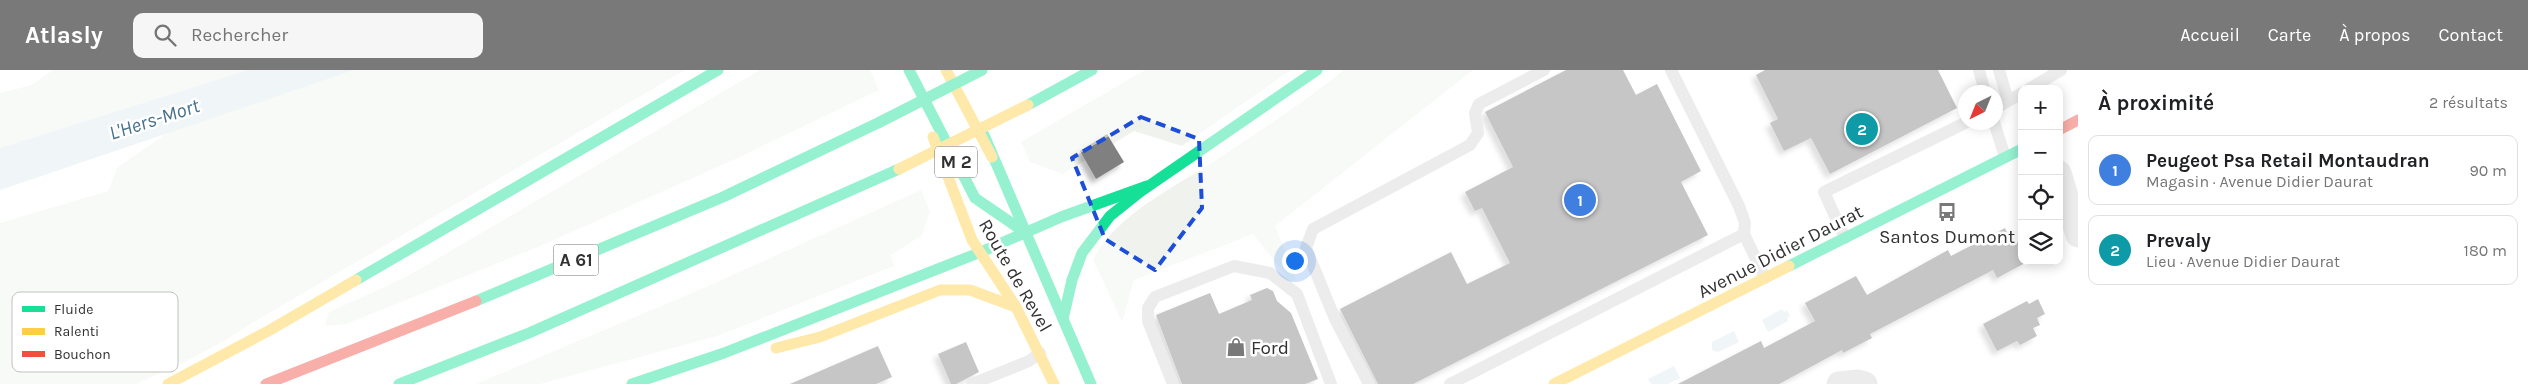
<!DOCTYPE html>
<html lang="fr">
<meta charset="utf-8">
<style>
:root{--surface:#fff;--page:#f6f6f6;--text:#202124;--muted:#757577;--line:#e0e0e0;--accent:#797979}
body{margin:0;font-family:Karla,sans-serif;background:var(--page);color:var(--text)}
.controls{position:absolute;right:15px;top:15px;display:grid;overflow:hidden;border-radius:10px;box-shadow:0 2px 12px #0003}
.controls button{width:45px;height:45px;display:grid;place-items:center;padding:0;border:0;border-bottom:1px solid var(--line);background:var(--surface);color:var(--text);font:25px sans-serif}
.compass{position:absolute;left:1958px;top:15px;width:45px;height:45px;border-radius:50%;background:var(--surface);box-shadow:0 2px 12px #0003;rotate:223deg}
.you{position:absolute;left:1294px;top:190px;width:18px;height:18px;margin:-12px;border:4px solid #fff;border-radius:50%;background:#1a73e8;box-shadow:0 0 0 8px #1a73e833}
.badge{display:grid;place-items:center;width:32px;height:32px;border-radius:50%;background:var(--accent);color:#fff;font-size:16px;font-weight:700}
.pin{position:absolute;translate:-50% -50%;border:2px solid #fff;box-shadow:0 1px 5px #0006}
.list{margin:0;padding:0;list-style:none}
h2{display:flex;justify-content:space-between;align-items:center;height:65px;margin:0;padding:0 20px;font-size:21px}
h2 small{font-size:16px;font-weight:400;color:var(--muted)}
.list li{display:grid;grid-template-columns:32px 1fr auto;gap:15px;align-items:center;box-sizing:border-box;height:70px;margin:0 10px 10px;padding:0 10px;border:1px solid var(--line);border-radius:10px}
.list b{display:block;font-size:19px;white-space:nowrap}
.list p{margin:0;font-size:16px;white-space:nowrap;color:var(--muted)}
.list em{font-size:16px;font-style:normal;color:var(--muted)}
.icon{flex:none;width:28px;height:28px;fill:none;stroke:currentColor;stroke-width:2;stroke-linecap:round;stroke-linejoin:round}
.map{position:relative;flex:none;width:2078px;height:314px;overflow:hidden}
header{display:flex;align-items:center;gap:30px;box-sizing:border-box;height:70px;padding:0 25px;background:var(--accent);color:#fff}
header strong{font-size:24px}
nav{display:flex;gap:28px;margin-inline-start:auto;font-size:18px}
.search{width:350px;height:45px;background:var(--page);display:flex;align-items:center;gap:12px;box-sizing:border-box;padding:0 18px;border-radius:10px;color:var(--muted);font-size:19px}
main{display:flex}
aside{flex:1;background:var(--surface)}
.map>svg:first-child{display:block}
</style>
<header>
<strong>Atlasly</strong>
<div class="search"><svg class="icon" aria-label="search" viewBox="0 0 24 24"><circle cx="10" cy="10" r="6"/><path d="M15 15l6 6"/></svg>Rechercher</div>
<nav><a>Accueil</a><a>Carte</a><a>À propos</a><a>Contact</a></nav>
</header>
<main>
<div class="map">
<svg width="2078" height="314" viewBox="0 0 2078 314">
<defs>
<filter id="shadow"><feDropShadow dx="-4.5" dy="4.5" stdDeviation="2.5" flood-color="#0004"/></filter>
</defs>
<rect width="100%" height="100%" fill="#fff"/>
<g fill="#f0f3ed">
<polygon points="53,0 248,0 0,78 0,23 32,15"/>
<path d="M354,0H685L252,253C216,278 175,297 136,314H0V153L108,121L117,98L170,61Z"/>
<polygon points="760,0 870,0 879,20 742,86 538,177 346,254 325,256 329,242 406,207"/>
<polygon points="1145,0 1291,0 1182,76 1134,61 1063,104 1030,92 1021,72"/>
<path d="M1344,0H1473L1275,156L1296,209L1291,212L1253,164L1134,210L1122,252L1093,189C1119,143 1170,120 1213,92C1258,63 1302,33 1344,0Z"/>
<polygon points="921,120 930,142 922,165 891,185 894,196 717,266 540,314 476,314 706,217"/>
</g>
<g fill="#dde9f0">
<polygon points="248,0 354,0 0,120 0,78"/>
<polygon points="1782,239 1784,242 1787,240 1790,246 1787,248 1788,251 1768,262 1762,250"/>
<polygon points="1734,261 1739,272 1718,282 1712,280 1712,272"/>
<polygon points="1674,296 1680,308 1668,314 1651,314 1648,309"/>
</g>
<g fill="#808080" filter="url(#shadow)">
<polygon points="1566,0 1623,0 1636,25 1657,14 1701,101 1681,112 1708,165 1413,314 1378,314 1340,239 1451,182 1467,214 1510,193 1482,138 1475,141 1465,122 1513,97 1485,42"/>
<polygon points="1765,0 1938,0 1957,38 1830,104 1811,68 1784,81 1770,53 1778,49 1756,5"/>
<polygon points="1107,64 1124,92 1096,109 1080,81"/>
<polygon points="2005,158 2009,167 2011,166 2014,172 2017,171 2022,181 2022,191 2027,192 1997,208 1993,200 1870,264 1872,268 1843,283 1842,280 1779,314 1678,314 1761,271 1764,278 1815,251 1805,233 1856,206 1867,225 1948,180 1951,186"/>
<polygon points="1267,218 1273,221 1277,231 1291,243 1318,309 1305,314 1182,314 1156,245 1210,223 1219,244 1252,230 1250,225"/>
<polygon points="2038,229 2045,244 2037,248 2040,255 2033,258 2037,266 2020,275 2017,271 1997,281 1983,254 2027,231 2029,234"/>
<polygon points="966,272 979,302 956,314 951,314 938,284"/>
<polygon points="878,276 892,307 876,314 790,314"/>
</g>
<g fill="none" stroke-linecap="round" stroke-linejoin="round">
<g stroke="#d5d5d5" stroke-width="12">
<polyline points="1671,0 1739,136 1745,153 1744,164"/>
<polyline points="1979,0 1985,22"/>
<polyline points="1999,0 2008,31"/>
<polyline points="2029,19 2061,0"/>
<polyline points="1996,38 2022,23"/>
<polyline points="1994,52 2005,87"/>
<polyline points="1845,168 1824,122 1967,52"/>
<polyline points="972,314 1029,291 1040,283"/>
<polyline points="1173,314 1148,251 1148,238 1155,227 1234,196 1270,203 1297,224 1331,314"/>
<polyline points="1369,314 1335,249 1306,178 1313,159 1470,75 1478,63 1475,43 1479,34 1544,0"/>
<polyline points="1450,314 1744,164 1765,208"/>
</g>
<g stroke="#d5d5d5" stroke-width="25">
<polyline points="2059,103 2078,165"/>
<polyline points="1839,314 1858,312 1865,314"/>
</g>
<g stroke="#16e098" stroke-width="11">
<polyline points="909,0 975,128 1026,163"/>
<polyline points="1028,35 1092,0"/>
<polyline points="984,65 1026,163"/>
<polyline points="1026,163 1091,314"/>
<polyline points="1789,196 2022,79"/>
<polyline points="356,210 718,0"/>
<polyline points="476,231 723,127 880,52"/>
<polyline points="1063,249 1072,210 1082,183 1110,146 1140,122 1317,0"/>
<polyline points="399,314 529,263 899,99"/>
<polyline points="632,314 724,283 981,182 1061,147 1147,116"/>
</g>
<g stroke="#ffcf43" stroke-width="11">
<polyline points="946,0 992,87"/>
<polyline points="933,67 972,170 1016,237 1054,314"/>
<polyline points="776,278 820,267 940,220 970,220 1016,237"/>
<polyline points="168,314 270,260 356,210"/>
<polyline points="1554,314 1789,196"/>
</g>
<g stroke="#f24e42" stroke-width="11">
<polyline points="2059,60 2078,50"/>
<polyline points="266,314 476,231"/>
</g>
<polyline stroke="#16e098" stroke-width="11" points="880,52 982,0"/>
<polyline stroke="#ffcf43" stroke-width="11" points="899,99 1028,35"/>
</g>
<path d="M0 0H2078V314H0ZM1141,47L1199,69L1202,138L1155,200L1105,169L1072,88Z" fill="#fff" fill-opacity=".55" fill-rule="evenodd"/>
<path fill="none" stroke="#1d4ed8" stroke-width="4" stroke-dasharray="10 6" stroke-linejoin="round" d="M1141,47L1199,69L1202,138L1155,200L1105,169L1072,88Z"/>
<defs>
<g id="bus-bare" transform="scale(1.5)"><path d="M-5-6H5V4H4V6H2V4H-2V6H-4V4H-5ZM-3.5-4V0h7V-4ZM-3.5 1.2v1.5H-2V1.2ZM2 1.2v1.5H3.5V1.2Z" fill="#797979" stroke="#fff" stroke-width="2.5" paint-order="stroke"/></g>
<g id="shop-bare" transform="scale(1.5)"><path d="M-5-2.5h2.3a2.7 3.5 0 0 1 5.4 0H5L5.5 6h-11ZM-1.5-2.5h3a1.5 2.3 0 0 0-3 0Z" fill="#797979" stroke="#fff" stroke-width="2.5" paint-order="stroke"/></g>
</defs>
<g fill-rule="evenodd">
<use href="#bus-bare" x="1947" y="142"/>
<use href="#shop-bare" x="1236" y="277"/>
</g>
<g text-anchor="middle" stroke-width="5" stroke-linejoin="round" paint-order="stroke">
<g fill="#fff" stroke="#6f6f6f" stroke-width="1">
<rect x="935" y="76.5" width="42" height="31" rx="4"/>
<rect x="553.5" y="174.5" width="45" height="31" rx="4"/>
</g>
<g font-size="18" font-weight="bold" fill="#313131">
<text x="956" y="98">M 2</text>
<text x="576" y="196">A 61</text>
</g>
<g font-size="19" fill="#313131" stroke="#fff">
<text x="1947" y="173">Santos Dumont</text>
<text x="1251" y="284" text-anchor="start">Ford</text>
</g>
<g font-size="19" fill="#313131" stroke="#fff">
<text transform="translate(1780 181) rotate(-27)" y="7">Avenue Didier Daurat</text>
<text transform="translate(1016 205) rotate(60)" y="7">Route de Revel</text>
</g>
<g font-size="20" font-style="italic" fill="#46718d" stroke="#fff">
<text transform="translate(154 49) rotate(-18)" y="7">L'Hers-Mort</text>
</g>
</g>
<rect x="12" y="222" width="166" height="80" rx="8" fill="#fff" stroke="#c1c1c1" stroke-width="1"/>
<rect x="22" y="236" width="23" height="6" fill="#16e098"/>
<rect x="22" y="258" width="23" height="7" fill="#ffcf43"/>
<rect x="22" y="281" width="23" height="6" fill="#f24e42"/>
<g font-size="14" fill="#313131">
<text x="54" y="244">Fluide</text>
<text x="54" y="266">Ralenti</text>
<text x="54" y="289">Bouchon</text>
</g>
</svg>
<div class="controls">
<button>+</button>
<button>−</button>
<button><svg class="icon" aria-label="locate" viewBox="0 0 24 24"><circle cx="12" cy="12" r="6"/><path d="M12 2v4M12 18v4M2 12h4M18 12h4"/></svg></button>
<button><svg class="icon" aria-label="layers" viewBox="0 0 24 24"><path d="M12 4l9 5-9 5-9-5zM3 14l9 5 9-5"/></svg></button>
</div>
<svg class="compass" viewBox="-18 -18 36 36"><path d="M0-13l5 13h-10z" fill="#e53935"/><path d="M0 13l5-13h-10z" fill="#757577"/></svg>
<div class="you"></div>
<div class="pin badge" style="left:1580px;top:130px;background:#3f7fe0">1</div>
<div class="pin badge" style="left:1862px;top:59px;background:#0f9aa8">2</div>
</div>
<aside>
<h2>À proximité<small>2 résultats</small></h2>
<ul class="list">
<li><span class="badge" style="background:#3f7fe0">1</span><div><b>Peugeot Psa Retail Montaudran</b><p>Magasin · Avenue Didier Daurat</p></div><em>90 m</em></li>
<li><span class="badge" style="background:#0f9aa8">2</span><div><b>Prevaly</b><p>Lieu · Avenue Didier Daurat</p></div><em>180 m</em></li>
</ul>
</aside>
</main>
